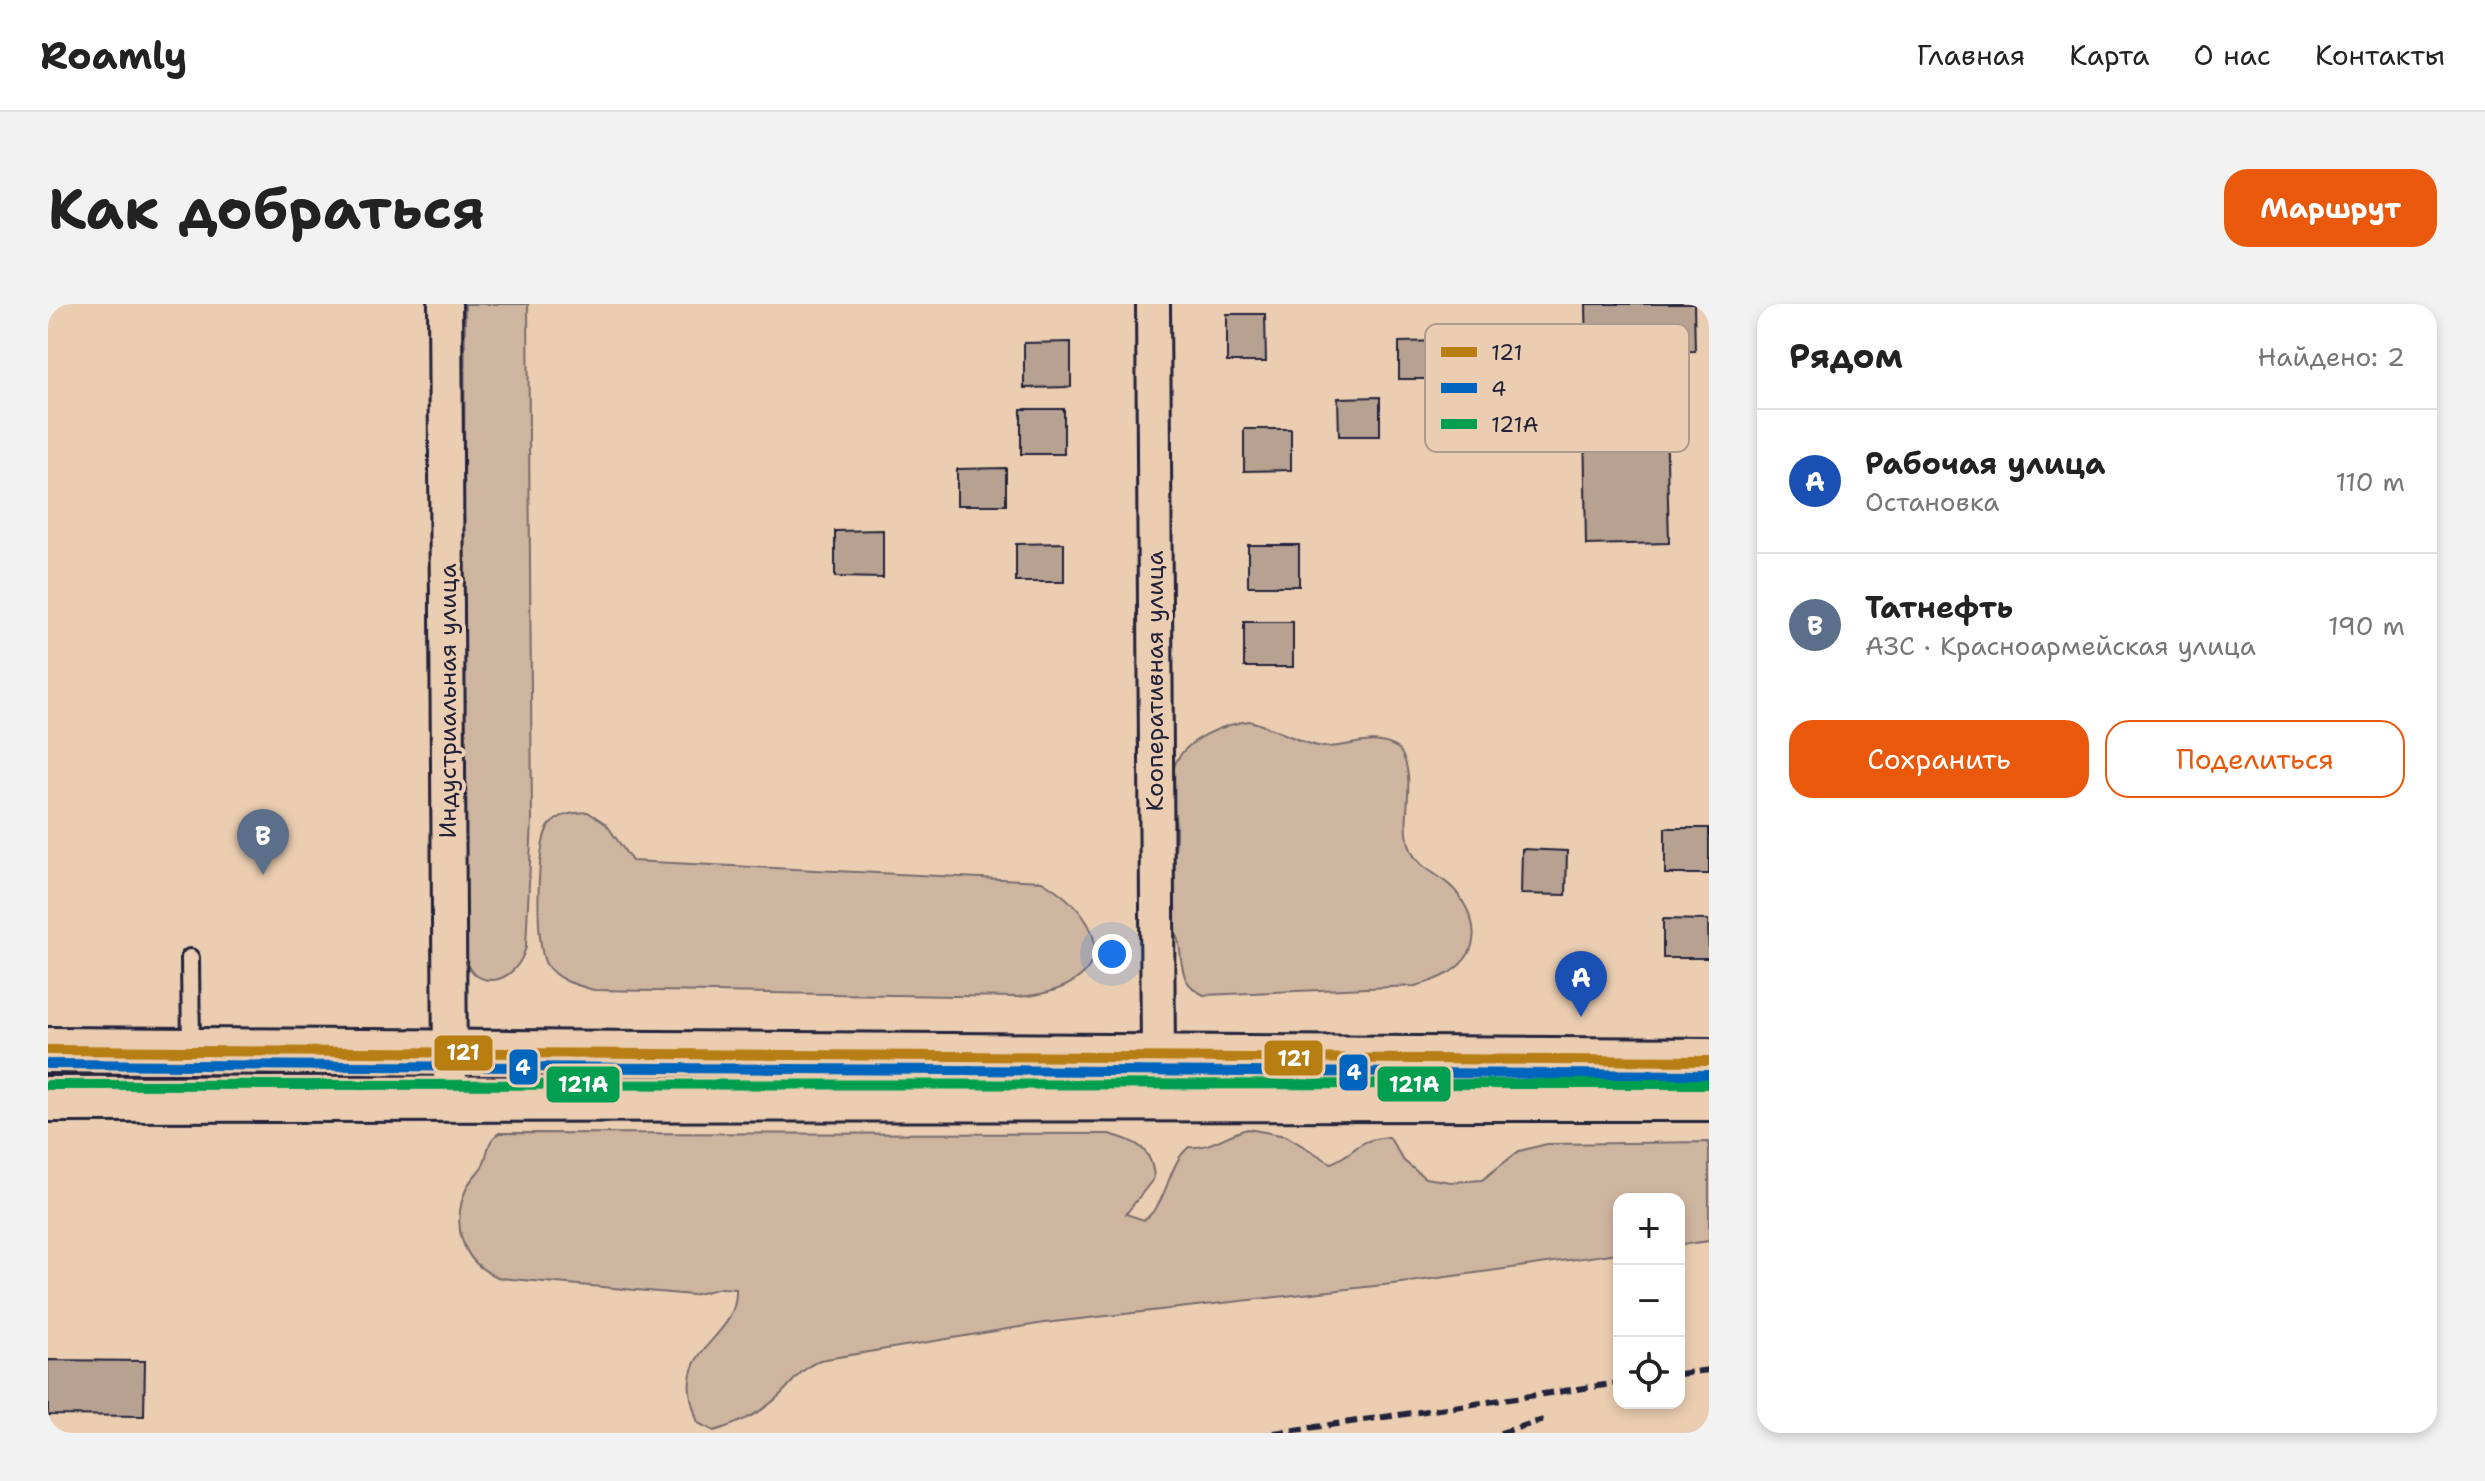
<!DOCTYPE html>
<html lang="ru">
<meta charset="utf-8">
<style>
:root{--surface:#fff;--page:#f2f2f2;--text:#222;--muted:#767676;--line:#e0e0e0;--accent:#ea580c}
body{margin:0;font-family:"Shantell Sans",sans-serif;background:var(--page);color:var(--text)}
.controls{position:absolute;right:24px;bottom:24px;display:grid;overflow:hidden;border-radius:16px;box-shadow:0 4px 12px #0003}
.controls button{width:72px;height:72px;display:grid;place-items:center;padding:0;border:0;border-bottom:2px solid var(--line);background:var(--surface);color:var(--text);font:40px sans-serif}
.you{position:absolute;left:1064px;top:650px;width:28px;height:28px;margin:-20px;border:6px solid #fff;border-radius:50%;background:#1a73e8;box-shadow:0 0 0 12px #1a73e833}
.badge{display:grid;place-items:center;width:52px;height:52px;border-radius:50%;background:var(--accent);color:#fff;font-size:26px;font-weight:700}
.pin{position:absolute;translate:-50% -66px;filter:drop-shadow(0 2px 4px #0008)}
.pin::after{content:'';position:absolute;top:42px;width:28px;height:24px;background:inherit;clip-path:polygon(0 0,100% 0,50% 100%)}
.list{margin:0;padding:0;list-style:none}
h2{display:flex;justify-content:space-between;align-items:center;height:104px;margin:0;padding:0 32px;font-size:34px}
h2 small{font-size:26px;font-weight:400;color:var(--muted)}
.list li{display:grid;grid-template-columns:52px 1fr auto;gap:24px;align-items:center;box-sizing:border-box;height:144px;padding:0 32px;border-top:2px solid var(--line)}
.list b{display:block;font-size:30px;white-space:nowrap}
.list p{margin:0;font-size:26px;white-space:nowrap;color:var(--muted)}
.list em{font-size:26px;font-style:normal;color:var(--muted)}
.actions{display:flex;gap:16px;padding:24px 32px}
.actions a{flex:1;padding:18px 0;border:2px solid var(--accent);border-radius:24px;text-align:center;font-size:28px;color:var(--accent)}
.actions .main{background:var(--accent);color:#fff}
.icon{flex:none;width:44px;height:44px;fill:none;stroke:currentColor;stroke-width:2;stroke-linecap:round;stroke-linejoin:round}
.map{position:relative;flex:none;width:1661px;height:1129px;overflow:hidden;border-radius:24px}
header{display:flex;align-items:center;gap:48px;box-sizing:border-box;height:112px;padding:0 40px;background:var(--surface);border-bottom:2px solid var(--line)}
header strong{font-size:38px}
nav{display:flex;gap:44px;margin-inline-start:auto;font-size:28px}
.intro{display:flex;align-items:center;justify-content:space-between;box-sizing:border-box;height:192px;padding:0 48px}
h1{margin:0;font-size:56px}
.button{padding:20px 36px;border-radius:24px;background:var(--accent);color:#fff;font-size:28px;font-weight:700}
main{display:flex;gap:48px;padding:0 48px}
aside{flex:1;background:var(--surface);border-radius:24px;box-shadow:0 4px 12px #0003}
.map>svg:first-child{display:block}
</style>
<header>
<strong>Roamly</strong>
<nav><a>Главная</a><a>Карта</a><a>О нас</a><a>Контакты</a></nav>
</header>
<div class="intro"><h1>Как добраться</h1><a class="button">Маршрут</a></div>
<main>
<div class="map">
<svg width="1661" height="1129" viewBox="0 0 1661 1129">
<rect width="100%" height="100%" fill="#ebceb1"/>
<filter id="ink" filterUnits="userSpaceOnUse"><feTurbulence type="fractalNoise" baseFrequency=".0125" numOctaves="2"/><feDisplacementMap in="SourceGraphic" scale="16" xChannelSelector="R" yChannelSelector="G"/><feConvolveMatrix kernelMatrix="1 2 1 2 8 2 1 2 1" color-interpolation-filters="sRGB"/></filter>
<g filter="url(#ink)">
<g fill="#ceb5a0" stroke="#786c6e" stroke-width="2">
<path d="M417,0H480L484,516L478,643C467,683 424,690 413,646Z"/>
<path d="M1201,417C1223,422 1260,443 1278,443C1305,443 1325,429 1351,445C1372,476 1349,516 1364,548C1373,567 1397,572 1409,589C1445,638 1418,670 1367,682L1156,691C1132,680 1135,664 1131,640C1129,630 1123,621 1122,611C1119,582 1129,553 1128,525C1128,503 1117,480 1128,458C1140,434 1177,420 1201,417Z"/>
<path d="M540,508L558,520L584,557L994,577C1072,624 1063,686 969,693L546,686C529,681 509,677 498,660C487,642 488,537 501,522C512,509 525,509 540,508Z"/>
<path d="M1200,825L1238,832L1283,859C1311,848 1305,836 1341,833L1356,857L1377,874L1403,878L1434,876L1471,847L1499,840L1661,838V937L1631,941V895H1571V949L1362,978L996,1019L772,1056C753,1065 747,1076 733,1090C714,1109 692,1119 666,1127L650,1119C646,1106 640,1090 642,1076C645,1039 690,1028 688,985L673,984L644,991L452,974C412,959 402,919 420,881C424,874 431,868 435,861C441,848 438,838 451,829L1061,830C1088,837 1104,844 1106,874L1078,910L1096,916C1122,897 1118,862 1141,843C1163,845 1178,830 1200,825Z"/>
</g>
<g fill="#b7a191" stroke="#22223b" stroke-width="2">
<polygon points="1538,0 1646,0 1647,47 1539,49"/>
<polygon points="1179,10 1217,10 1218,58 1179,58"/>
<polygon points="1398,37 1398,75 1351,75 1351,38"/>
<polygon points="1023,38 1023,83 976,84 976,39"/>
<polygon points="1332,93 1332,132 1291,132 1290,94"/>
<rect x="973" y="105" width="43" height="45"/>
<polygon points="1618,112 1621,239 1538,241 1536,113"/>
<polygon points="1196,125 1243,125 1243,166 1196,167"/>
<polygon points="958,164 958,201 909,201 909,165"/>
<polygon points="835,226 835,274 787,273 787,227"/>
<polygon points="1016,239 1016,278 968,278 968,240"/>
<rect x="1200" y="241" width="51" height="41"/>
<rect x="1196" y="318" width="49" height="45"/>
<rect x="1617" y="524" width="44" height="46"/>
<polygon points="1474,545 1519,547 1518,591 1473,590"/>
<polygon points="1615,615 1660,616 1661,654 1615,654"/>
<polygon points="0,1056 97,1057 96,1112 0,1111"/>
</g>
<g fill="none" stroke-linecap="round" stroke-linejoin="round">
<g stroke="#22223b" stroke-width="22">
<polyline id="lane" points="142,654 143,745"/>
</g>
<g stroke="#22223b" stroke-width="38">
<g id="street">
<polyline points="397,0 402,770"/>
<polyline points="1105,0 1110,753"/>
</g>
</g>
<g stroke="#22223b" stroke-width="50">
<g id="primary">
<polyline points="0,746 1661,757"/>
<polyline points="0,795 1661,794"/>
</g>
</g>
<use href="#lane" stroke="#ebceb1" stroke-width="16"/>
<use href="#street" stroke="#ebceb1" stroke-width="32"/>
<use href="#primary" stroke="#ebceb1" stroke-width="44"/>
<g stroke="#22223b" stroke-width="6" stroke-dasharray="12 6" stroke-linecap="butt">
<polyline points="1631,1070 1661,1066"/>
<polyline points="1226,1129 1571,1079"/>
<polyline points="1452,1129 1495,1116"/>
</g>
<g stroke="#ebceb1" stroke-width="16">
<polyline id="bus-1" points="0,746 1661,757"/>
</g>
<g stroke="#ebceb1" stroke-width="16">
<polyline id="bus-2" points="0,760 1661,771"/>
</g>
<g stroke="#ebceb1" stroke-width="16">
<polyline id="bus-3" points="0,781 1661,780"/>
</g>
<use href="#bus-1" stroke="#b77e12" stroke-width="10"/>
<use href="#bus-2" stroke="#0065bd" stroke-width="10"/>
<use href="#bus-3" stroke="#029f50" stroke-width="10"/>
</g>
</g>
<g text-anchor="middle" stroke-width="8" stroke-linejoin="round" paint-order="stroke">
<g font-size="24" fill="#22223b" stroke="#ebceb1">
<text transform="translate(1107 377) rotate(-90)" y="8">Кооперативная улица</text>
<text transform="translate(400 397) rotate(-90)" y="8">Индустриальная улица</text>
</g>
</g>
<rect x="1377" y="20" width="264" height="128" rx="12" fill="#ebceb1" stroke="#af9a8e" stroke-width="2"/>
<rect x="1393" y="43" width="36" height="10" fill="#b77e12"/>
<rect x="1393" y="79" width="36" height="10" fill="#0065bd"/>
<rect x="1393" y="115" width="36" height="10" fill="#029f50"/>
<g font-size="22" fill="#22223b">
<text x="1443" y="56">121</text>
<text x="1443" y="92">4</text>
<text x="1443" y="128">121А</text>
</g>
<g stroke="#ebceb1" stroke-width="3">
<rect x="385" y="730" width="61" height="38" rx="8" fill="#b77e12"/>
<rect x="1215" y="735" width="61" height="38" rx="8" fill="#b77e12"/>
<rect x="460" y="744" width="31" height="38" rx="8" fill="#0065bd"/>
<rect x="1290" y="749" width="31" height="39" rx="8" fill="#0065bd"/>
<rect x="1328" y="761" width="76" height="38" rx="8" fill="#029f50"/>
<rect x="497" y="761" width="76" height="39" rx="8" fill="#029f50"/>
</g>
<g font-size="22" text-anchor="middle" font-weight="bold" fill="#fff">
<text x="415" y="756">121</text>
<text x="1246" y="762">121</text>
<text x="475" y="771">4</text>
<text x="1306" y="776">4</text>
<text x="1366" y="788">121А</text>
<text x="535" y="788">121А</text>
</g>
</svg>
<div class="controls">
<button>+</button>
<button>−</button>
<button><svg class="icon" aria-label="locate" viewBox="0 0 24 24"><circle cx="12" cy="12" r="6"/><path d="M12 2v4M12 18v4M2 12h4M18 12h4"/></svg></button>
</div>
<div class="you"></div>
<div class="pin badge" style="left:1533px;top:713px;background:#1a4fb4">A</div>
<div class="pin badge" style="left:215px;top:571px;background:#5c6f8a">B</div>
</div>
<aside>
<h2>Рядом<small>Найдено: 2</small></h2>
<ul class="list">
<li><span class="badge" style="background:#1a4fb4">A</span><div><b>Рабочая улица</b><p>Остановка</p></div><em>110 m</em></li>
<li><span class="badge" style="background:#5c6f8a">B</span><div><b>Татнефть</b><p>АЗС · Красноармейская улица</p></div><em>190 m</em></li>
</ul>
<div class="actions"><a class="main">Сохранить</a><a>Поделиться</a></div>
</aside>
</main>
